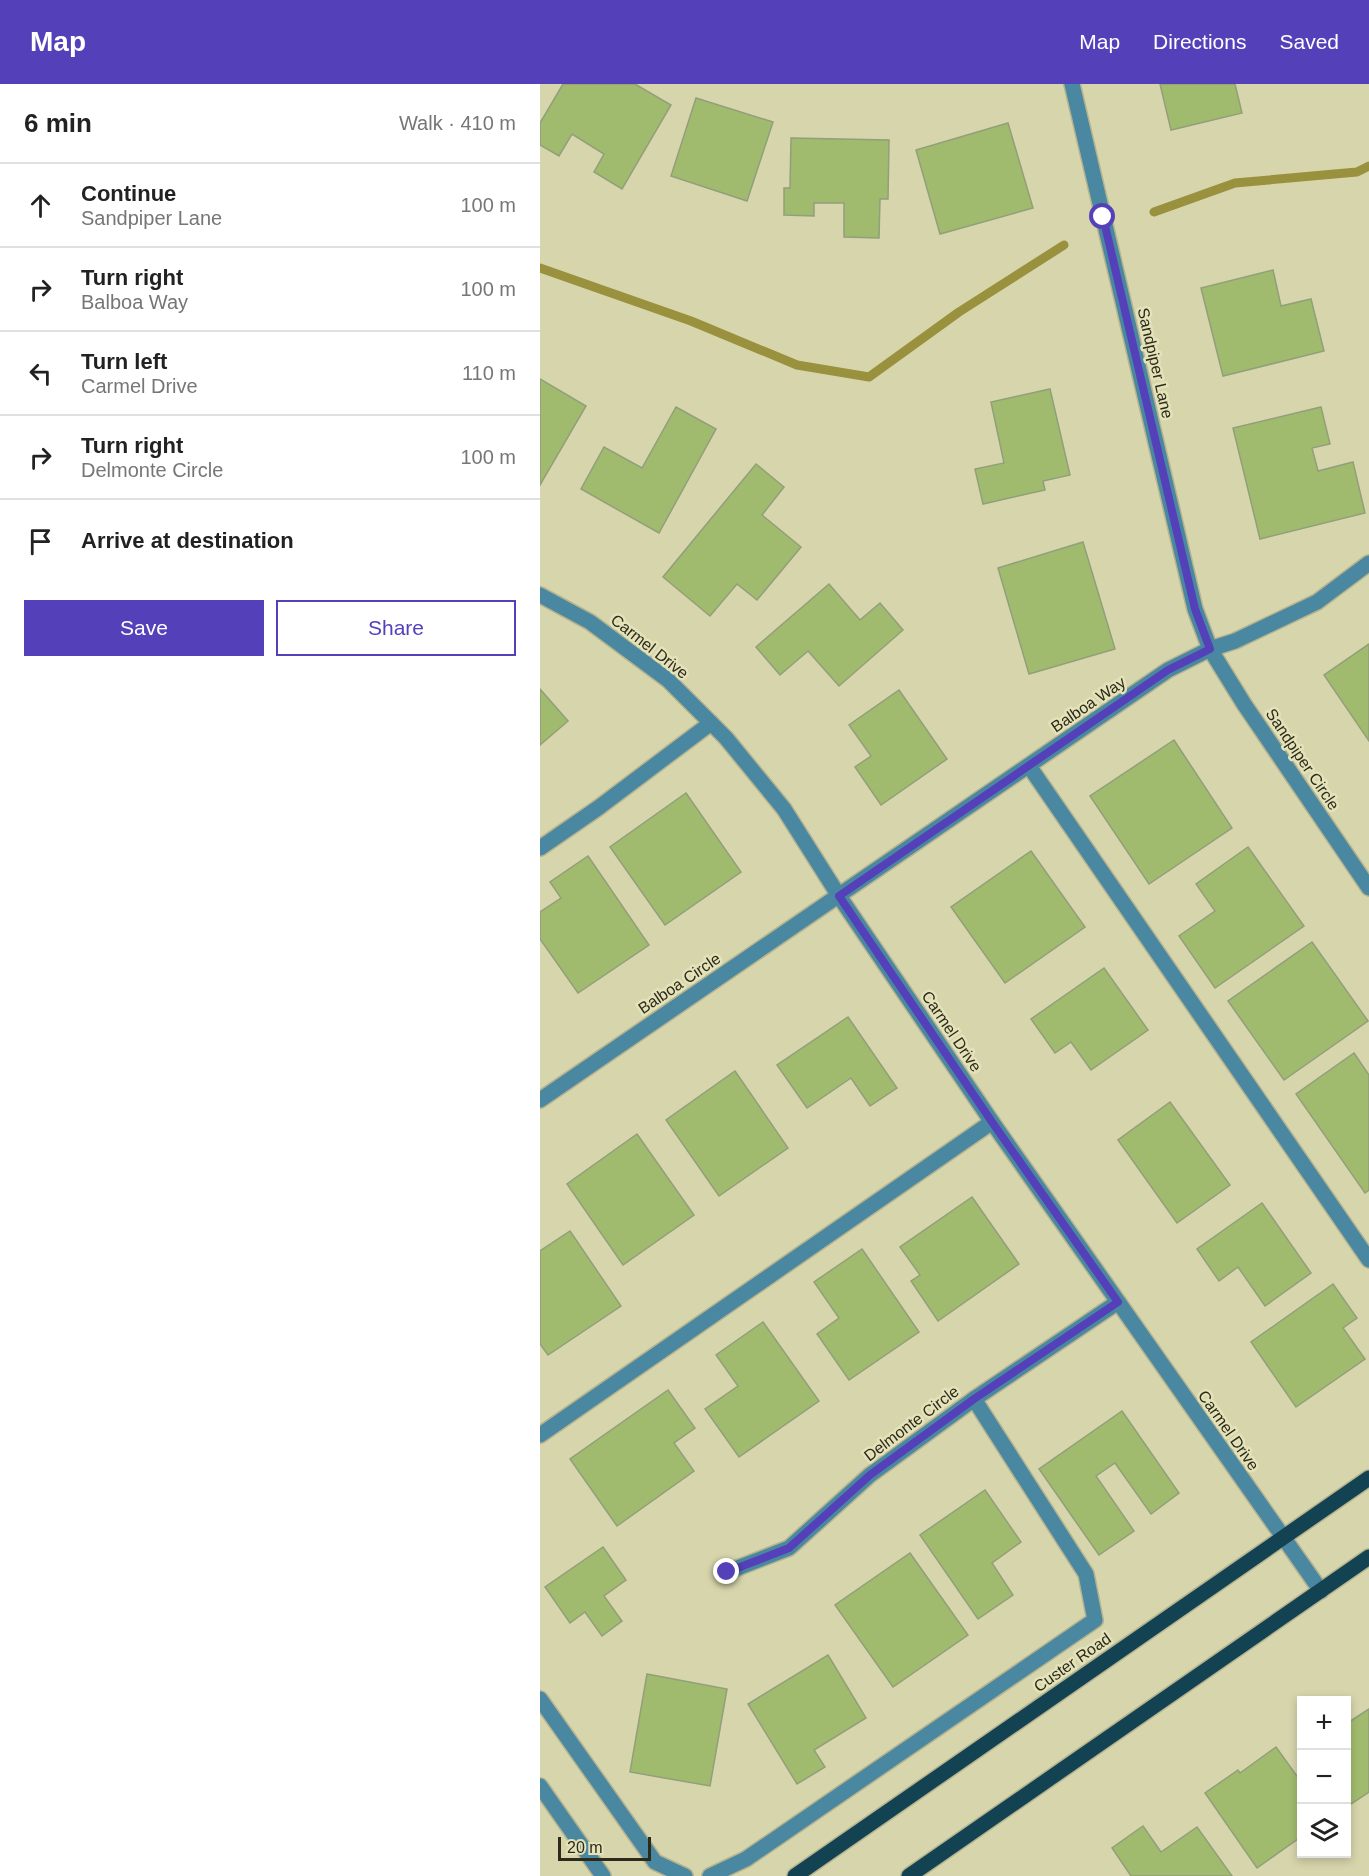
<!DOCTYPE html>
<meta charset="utf-8">
<style>
:root{--surface:#fff;--page:#f6f6f6;--text:#222;--muted:#767676;--line:#e0e0e0;--accent:#5441b9}
body{margin:0;font-family:Arial,sans-serif;background:var(--page);color:var(--text)}
.controls{position:absolute;right:18px;bottom:18px;display:grid;overflow:hidden;border-radius:0px;box-shadow:0 3px 9px #0003}
.controls button{width:54px;height:54px;display:grid;place-items:center;padding:0;border:0;border-bottom:2px solid var(--line);background:var(--surface);color:var(--text);font:30px sans-serif}
.scale{position:absolute;left:18px;bottom:15px;width:93px;box-sizing:border-box;padding-left:6px;border:3px solid #2c2a1b;border-top:0;font-size:16px;line-height:21px;white-space:nowrap;color:#2c2a1b;-webkit-text-stroke:4px #e4e2b9;paint-order:stroke}
.stop{position:absolute;width:18px;height:18px;margin:-14px;border:4px solid #5441b9;border-radius:50%;background:#fff}
.stop.end{background:#5441b9;border-color:#fff;box-shadow:0 2px 6px #0008}
.list{margin:0;padding:0;list-style:none}
h2{display:flex;justify-content:space-between;align-items:center;height:78px;margin:0;padding:0 24px;font-size:26px}
h2 small{font-size:20px;font-weight:400;color:var(--muted)}
.list li{display:grid;grid-template-columns:39px 1fr auto;gap:18px;align-items:center;box-sizing:border-box;height:84px;padding:0 24px;border-top:2px solid var(--line)}
.list b{display:block;font-size:22px;white-space:nowrap}
.list p{margin:0;font-size:20px;white-space:nowrap;color:var(--muted)}
.list em{font-size:20px;font-style:normal;color:var(--muted)}
.actions{display:flex;gap:12px;padding:18px 24px}
.actions a{flex:1;padding:14px 0;border:2px solid var(--accent);border-radius:0px;text-align:center;font-size:21px;color:var(--accent)}
.actions .main{background:var(--accent);color:#fff}
.icon{flex:none;width:33px;height:33px;fill:none;stroke:currentColor;stroke-width:2;stroke-linecap:round;stroke-linejoin:round}
.map{position:relative;flex:none;width:829px;height:1792px;overflow:hidden}
header{display:flex;align-items:center;gap:36px;box-sizing:border-box;height:84px;padding:0 30px;background:var(--accent);color:#fff}
header strong{font-size:28px}
nav{display:flex;gap:33px;margin-inline-start:auto;font-size:21px}
main{display:flex}
aside{flex:1;background:var(--surface)}
.map>svg:first-child{display:block}
</style>
<header>
<strong>Map</strong>
<nav><a>Map</a><a>Directions</a><a>Saved</a></nav>
</header>
<main>
<aside>
<h2>6 min<small>Walk · 410 m</small></h2>
<ul class="list">
<li><svg class="icon" aria-label="ahead" viewBox="0 0 24 24"><path d="M12 20V5M6 11l6-6 6 6"/></svg><div><b>Continue</b><p>Sandpiper Lane</p></div><em>100 m</em></li>
<li><svg class="icon" aria-label="right" viewBox="0 0 24 24"><path d="M7 20v-9h11M14 6l5 5-5 5"/></svg><div><b>Turn right</b><p>Balboa Way</p></div><em>100 m</em></li>
<li><svg class="icon" aria-label="left" viewBox="0 0 24 24"><path d="M17 20v-9H6M10 6l-5 5 5 5"/></svg><div><b>Turn left</b><p>Carmel Drive</p></div><em>110 m</em></li>
<li><svg class="icon" aria-label="right" viewBox="0 0 24 24"><path d="M7 20v-9h11M14 6l5 5-5 5"/></svg><div><b>Turn right</b><p>Delmonte Circle</p></div><em>100 m</em></li>
<li><svg class="icon" aria-label="arrive" viewBox="0 0 24 24"><path d="M6 21V4h12l-3 4 3 4H6"/></svg><div><b>Arrive at destination</b></div></li>
</ul>
<div class="actions"><a class="main">Save</a><a>Share</a></div>
</aside>
<div class="map">
<svg width="829" height="1792" viewBox="0 0 829 1792">
<rect width="100%" height="100%" fill="#d7d5ac"/>
<g fill="none" stroke-linecap="round" stroke-linejoin="round">
<g stroke="#99913d" stroke-width="9">
<polyline points="614,128 695,99 817,88 829,82"/>
<polyline points="0,184 151,237 257,281 329,293 419,228 524,161"/>
</g>
</g>
<g fill="#a1bb6e" stroke="#929f7b" stroke-width="1.5">
<polygon points="23,0 95,0 131,21 82,105 54,88 64,70 32,50 19,72 0,61 0,39"/>
<polygon points="620,0 695,0 702,29 631,46"/>
<polygon points="156,14 233,38 207,117 131,92"/>
<polygon points="468,39 493,124 400,150 376,66"/>
<polygon points="251,54 349,56 348,115 340,115 339,154 304,153 304,119 274,119 274,132 244,131 244,104 250,104"/>
<polygon points="733,186 741,222 771,215 784,267 683,292 661,204"/>
<polygon points="0,295 46,322 0,401"/>
<polygon points="510,305 530,391 503,397 505,406 443,420 435,385 464,379 451,318"/>
<polygon points="136,323 176,345 119,449 41,405 64,363 102,384"/>
<polygon points="781,323 790,360 772,364 778,387 813,378 825,429 720,455 693,344"/>
<polygon points="216,380 244,403 222,431 261,463 217,516 197,500 170,532 123,493"/>
<polygon points="543,458 575,565 489,590 458,484"/>
<polygon points="289,500 320,536 340,519 363,546 299,602 268,567 240,591 216,563"/>
<polygon points="829,560 829,657 784,591"/>
<polygon points="0,605 28,637 0,661"/>
<polygon points="359,606 407,675 341,721 315,683 331,672 309,641"/>
<polygon points="634,656 692,744 609,800 550,712"/>
<polygon points="146,709 201,788 125,841 70,763"/>
<polygon points="708,763 764,842 675,904 639,852 675,827 656,800"/>
<polygon points="491,767 545,843 465,899 411,823"/>
<polygon points="48,772 109,861 38,909 0,855 0,828 21,814 10,798"/>
<polygon points="772,858 828,937 744,996 688,917"/>
<polygon points="564,884 608,946 551,986 531,958 515,969 491,935"/>
<polygon points="308,933 357,1004 330,1022 311,994 267,1024 237,981"/>
<polygon points="814,969 829,991 829,1106 825,1109 756,1010"/>
<polygon points="195,987 248,1064 179,1112 126,1036"/>
<polygon points="630,1018 690,1101 637,1139 578,1056"/>
<polygon points="97,1050 154,1131 83,1181 27,1100"/>
<polygon points="432,1113 479,1180 398,1237 371,1197 380,1191 360,1163"/>
<polygon points="722,1119 771,1189 725,1222 698,1183 679,1197 657,1165"/>
<polygon points="30,1147 81,1222 8,1271 0,1260 0,1167"/>
<polygon points="322,1165 379,1248 309,1296 277,1250 299,1234 274,1198"/>
<polygon points="793,1200 817,1234 803,1244 825,1275 756,1323 711,1258"/>
<polygon points="223,1238 279,1317 199,1373 165,1325 198,1302 176,1271"/>
<polygon points="128,1306 155,1344 134,1359 154,1387 77,1442 30,1375"/>
<polygon points="582,1327 639,1409 611,1430 575,1379 556,1392 594,1447 559,1471 499,1385"/>
<polygon points="445,1406 481,1458 452,1479 473,1511 438,1535 380,1451"/>
<polygon points="63,1463 86,1496 64,1512 82,1537 62,1552 45,1528 30,1539 5,1503"/>
<polygon points="370,1469 428,1551 353,1603 295,1521"/>
<polygon points="288,1571 326,1634 274,1666 285,1683 257,1700 208,1620"/>
<polygon points="107,1590 187,1605 170,1702 90,1688"/>
<polygon points="829,1625 829,1708 808,1722 806,1720 806,1640"/>
<polygon points="736,1663 762,1699 762,1752 717,1784 665,1709 698,1686 700,1689"/>
<polygon points="603,1742 621,1768 657,1743 692,1792 591,1792 572,1764"/>
</g>
<g fill="none" stroke-linecap="round" stroke-linejoin="round">
<g stroke="#b5b38f" stroke-width="18">
<g id="minor">
<polyline points="532,0 655,525 670,565 704,620 829,804"/>
<polyline points="0,511 50,538 128,596 186,654 244,725 299,812 452,1038 781,1507"/>
<polyline points="489,682 829,1176"/>
<polyline points="0,764 58,724 171,639"/>
<polyline points="0,1016 628,586 670,565 695,557 777,518 829,479"/>
<polyline points="0,1351 452,1038"/>
<polyline points="187,1488 249,1464 330,1391 434,1315 578,1218"/>
<polyline points="0,1615 115,1778 145,1792"/>
<polyline points="0,1702 63,1792"/>
<polyline points="170,1792 206,1775 555,1536 546,1490 434,1315"/>
</g>
</g>
<g stroke="#b5b38f" stroke-width="18">
<g id="major">
<polyline points="255,1792 829,1394"/>
<polyline points="369,1792 829,1473"/>
</g>
</g>
<use href="#minor" stroke="#4988a0" stroke-width="15"/>
<use href="#major" stroke="#134252" stroke-width="15"/>
</g>
<g fill="none" stroke-linecap="round" stroke-linejoin="round">
<polyline stroke="#5441b9" stroke-width="8" points="187,1488 249,1464 330,1391 434,1315 578,1218 452,1038 299,812 628,586 670,565 655,525 563,133"/>
</g>
<g text-anchor="middle" stroke-width="5" stroke-linejoin="round" paint-order="stroke">
<g font-size="16" fill="#2c2a1b" stroke="#e4e2b9">
<text transform="translate(616 279) rotate(77)" y="6">Sandpiper Lane</text>
<text transform="translate(110 562) rotate(38)" y="6">Carmel Drive</text>
<text transform="translate(548 620) rotate(-34)" y="6">Balboa Way</text>
<text transform="translate(763 675) rotate(56)" y="6">Sandpiper Circle</text>
<text transform="translate(139 899) rotate(-34)" y="6">Balboa Circle</text>
<text transform="translate(412 947) rotate(56)" y="6">Carmel Drive</text>
<text transform="translate(371 1339) rotate(-37)" y="6">Delmonte Circle</text>
<text transform="translate(689 1346) rotate(55)" y="6">Carmel Drive</text>
<text transform="translate(532 1578) rotate(-35)" y="6">Custer Road</text>
</g>
</g>
</svg>
<div class="controls">
<button>+</button>
<button>−</button>
<button><svg class="icon" aria-label="layers" viewBox="0 0 24 24"><path d="M12 4l9 5-9 5-9-5zM3 14l9 5 9-5"/></svg></button>
</div>
<div class="scale">20 m</div>
<div class="stop" style="left:563px;top:133px"></div>
<div class="stop end" style="left:187px;top:1488px"></div>
</div>
</main>
